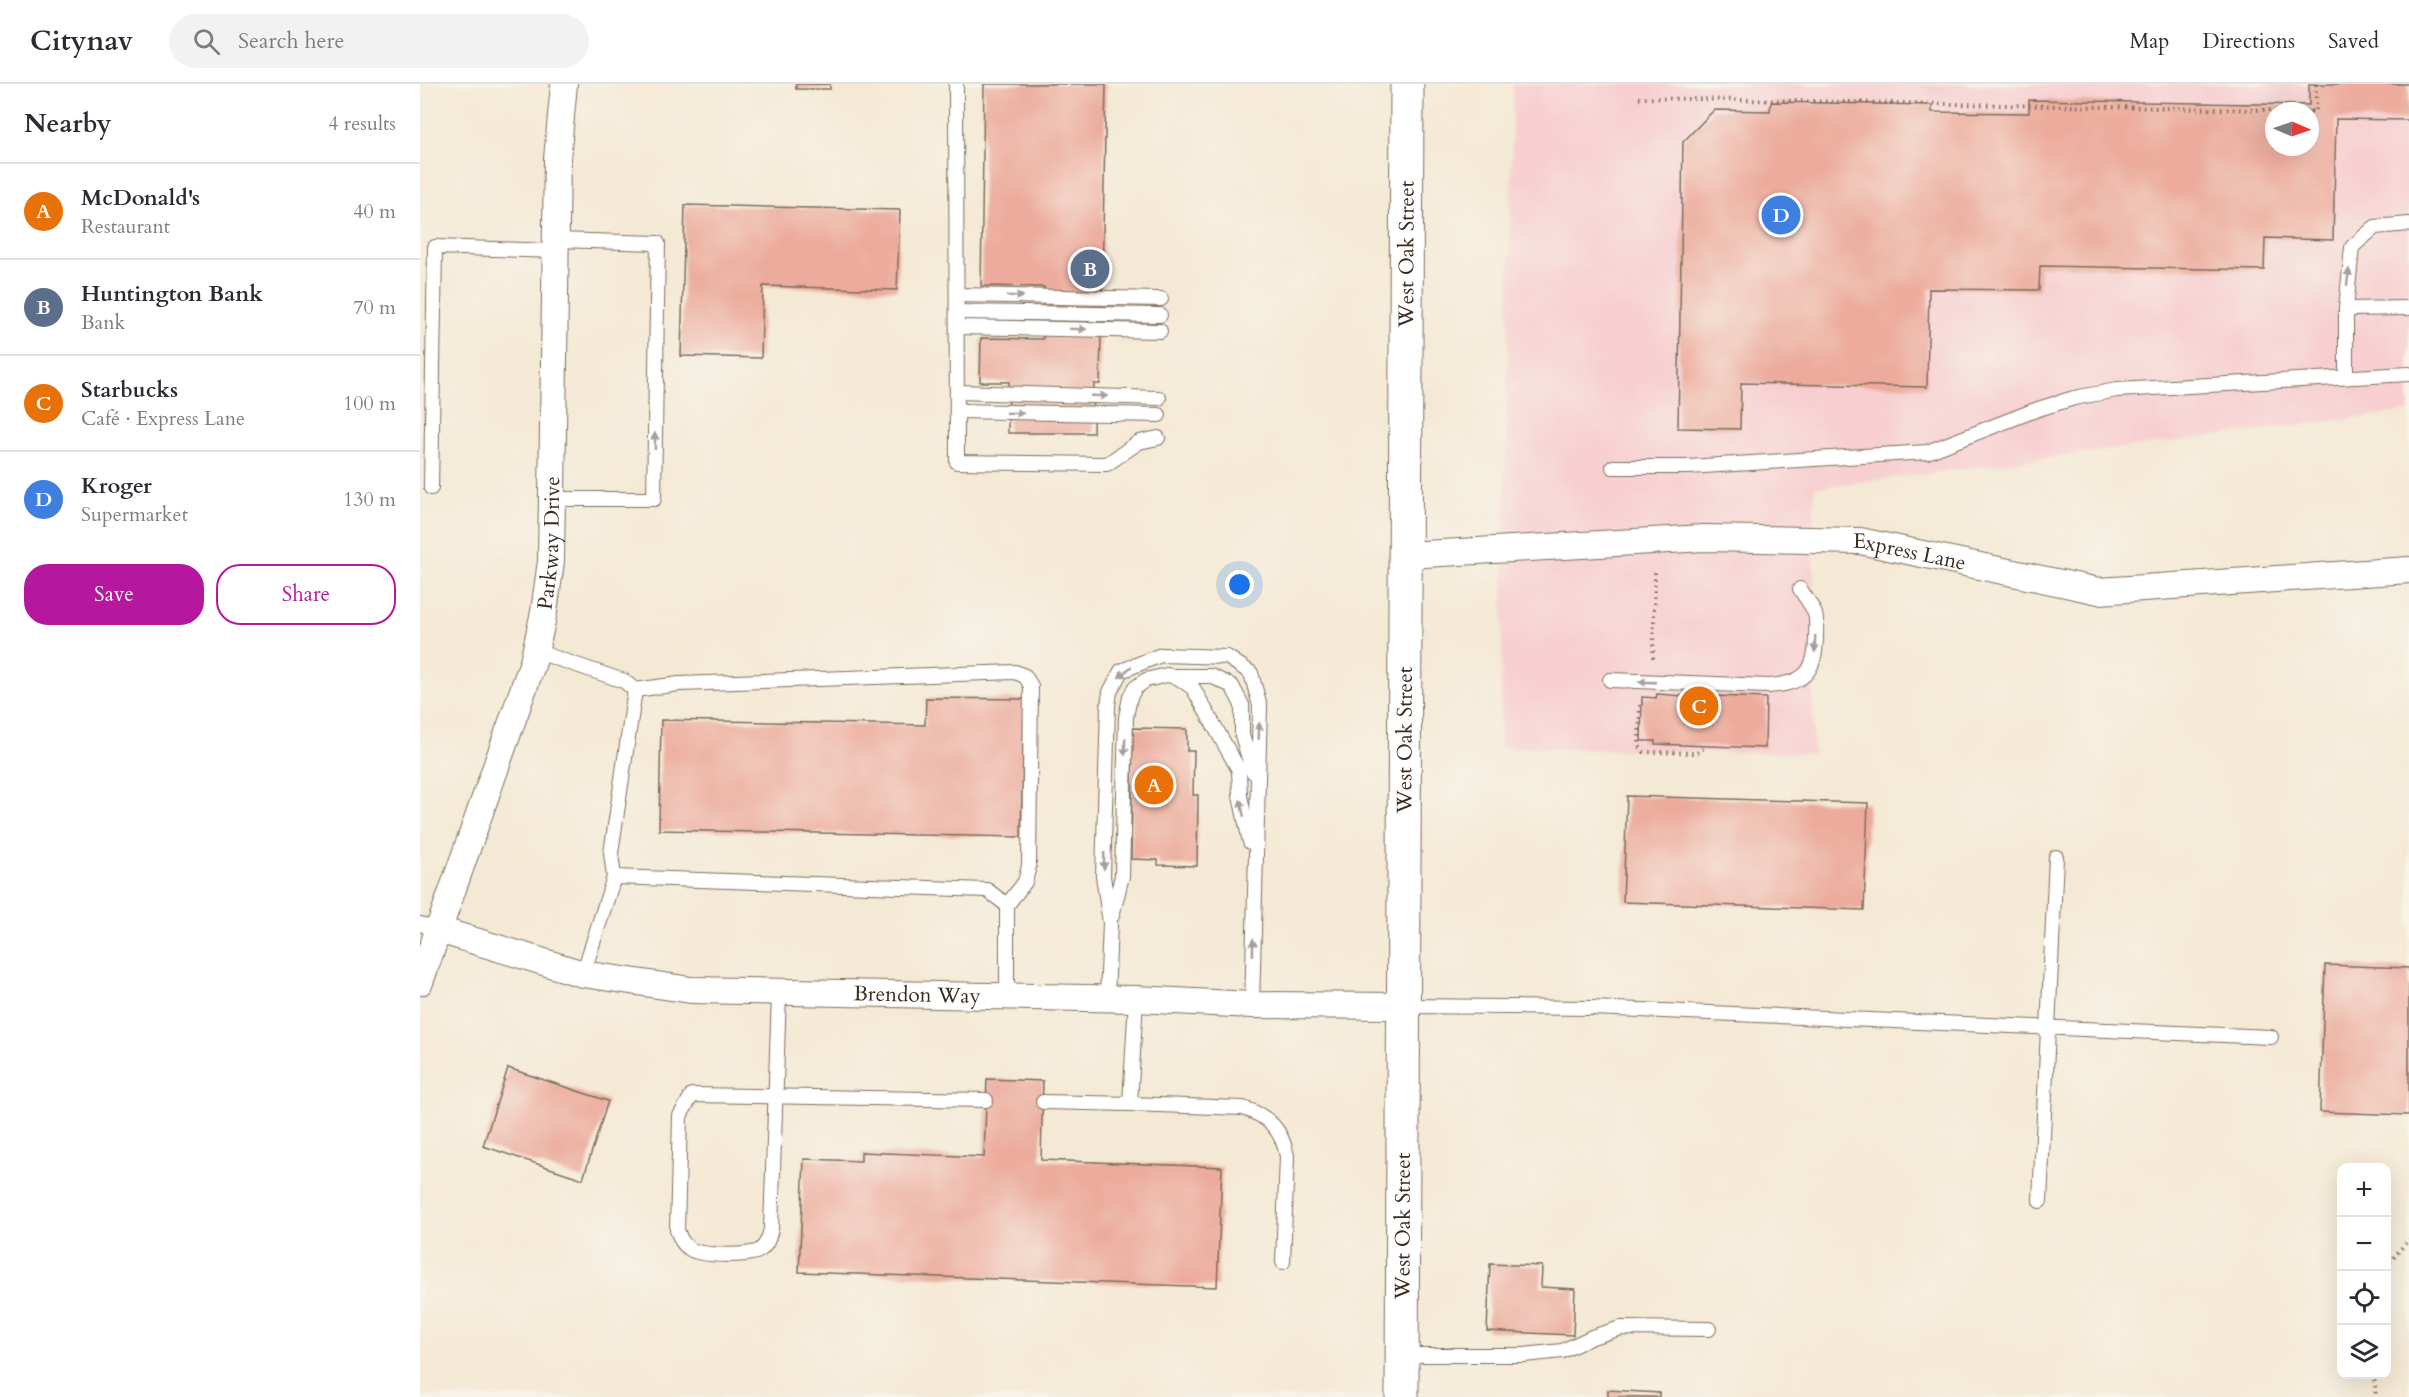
<!DOCTYPE html>
<meta charset="utf-8">
<style>
:root{--surface:#fff;--page:#f2f2f3;--text:#2b2b33;--muted:#7c7c81;--line:#e1e1e2;--accent:#b5179e}
body{margin:0;font-family:Cardo,serif;background:var(--page);color:var(--text)}
.controls{position:absolute;right:18px;bottom:18px;display:grid;overflow:hidden;border-radius:12px;box-shadow:0 6px 24px #0002}
.controls button{width:54px;height:54px;display:grid;place-items:center;padding:0;border:0;border-bottom:2px solid var(--line);background:var(--surface);color:var(--text);font:30px sans-serif}
.compass{position:absolute;left:1845px;top:18px;width:54px;height:54px;border-radius:50%;background:var(--surface);box-shadow:0 6px 24px #0002;rotate:92deg}
.you{position:absolute;left:820px;top:501px;width:21px;height:21px;margin:-15px;border:4px solid #fff;border-radius:50%;background:#1a73e8;box-shadow:0 0 0 9px #1a73e833}
.badge{display:grid;place-items:center;width:39px;height:39px;border-radius:50%;background:var(--accent);color:#fff;font-size:20px;font-weight:700}
.pin{position:absolute;translate:-50% -50%;border:3px solid #fff;box-shadow:0 2px 6px #0006}
.list{margin:0;padding:0;list-style:none}
h2{display:flex;justify-content:space-between;align-items:center;height:78px;margin:0;padding:0 24px;font-size:26px}
h2 small{font-size:20px;font-weight:400;color:var(--muted)}
.list li{display:grid;grid-template-columns:39px 1fr auto;gap:18px;align-items:center;box-sizing:border-box;height:96px;padding:0 24px;border-top:2px solid var(--line)}
.list b{display:block;font-size:22px;white-space:nowrap}
.list p{margin:0;font-size:20px;white-space:nowrap;color:var(--muted)}
.list em{font-size:20px;font-style:normal;color:var(--muted)}
.actions{display:flex;gap:12px;padding:18px 24px}
.actions a{flex:1;padding:14px 0;border:2px solid var(--accent);border-radius:24px;text-align:center;font-size:21px;color:var(--accent)}
.actions .main{background:var(--accent);color:#fff}
.icon{flex:none;width:33px;height:33px;fill:none;stroke:currentColor;stroke-width:2;stroke-linecap:round;stroke-linejoin:round}
.map{position:relative;flex:none;width:1989px;height:1313px;overflow:hidden}
header{display:flex;align-items:center;gap:36px;box-sizing:border-box;height:84px;padding:0 30px;background:var(--surface);border-bottom:2px solid var(--line)}
header strong{font-size:28px}
nav{display:flex;gap:33px;margin-inline-start:auto;font-size:21px}
.search{width:420px;height:54px;background:var(--page);display:flex;align-items:center;gap:15px;box-sizing:border-box;padding:0 21px;border-radius:33px;color:var(--muted);font-size:22px}
main{display:flex}
aside{flex:1;background:var(--surface)}
.map>svg:first-child{display:block}
</style>
<header>
<strong>Citynav</strong>
<div class="search"><svg class="icon" aria-label="search" viewBox="0 0 24 24"><circle cx="10" cy="10" r="6"/><path d="M15 15l6 6"/></svg>Search here</div>
<nav><a>Map</a><a>Directions</a><a>Saved</a></nav>
</header>
<main>
<aside>
<h2>Nearby<small>4 results</small></h2>
<ul class="list">
<li><span class="badge" style="background:#e8710a">A</span><div><b>McDonald's</b><p>Restaurant</p></div><em>40 m</em></li>
<li><span class="badge" style="background:#5c6f8a">B</span><div><b>Huntington Bank</b><p>Bank</p></div><em>70 m</em></li>
<li><span class="badge" style="background:#e8710a">C</span><div><b>Starbucks</b><p>Café · Express Lane</p></div><em>100 m</em></li>
<li><span class="badge" style="background:#3f7fe0">D</span><div><b>Kroger</b><p>Supermarket</p></div><em>130 m</em></li>
</ul>
<div class="actions"><a class="main">Save</a><a>Share</a></div>
</aside>
<div class="map">
<svg width="1989" height="1313" viewBox="0 0 1989 1313">
<rect width="100%" height="100%" fill="#f7f3e8"/>
<filter id="ink" filterUnits="userSpaceOnUse"><feTurbulence type="fractalNoise" baseFrequency=".0167" numOctaves="2"/><feDisplacementMap in="SourceGraphic" scale="12" xChannelSelector="R" yChannelSelector="G"/><feConvolveMatrix kernelMatrix="1 2 1 2 8 2 1 2 1" color-interpolation-filters="sRGB"/></filter>
<filter id="wash" filterUnits="userSpaceOnUse"><feTurbulence type="fractalNoise" baseFrequency=".008" numOctaves="4" result="noise"/><feDisplacementMap in="SourceGraphic" scale="24" xChannelSelector="R" yChannelSelector="G"/><feGaussianBlur stdDeviation="1.35" result="paint"/><feColorMatrix in="noise" values="0 0 0 0 0 0 0 0 0 0 0 0 0 0 0 0 0 1.4 0 .05"/><feComposite in="paint" operator="in"/></filter>
<g filter="url(#wash)">
<rect width="100%" height="100%" fill="#f4e9d4"/>
<path fill="#f7cfd0" fill-rule="evenodd" d="M1093,0H1989V327L1394,404L1393,670L1080,663ZM1854,27H1890V63H1854Z"/>
<g id="blocks">
<g fill="#ecab9c" fill-rule="evenodd">
<rect x="376" y="0" width="34" height="5"/>
<polygon points="564,0 686,0 680,300 674,300 673,349 588,349 589,298 560,298 561,254 623,255 624,203 561,202"/>
<path d="M1889,0H1989V36L1916,35L1913,156L1845,154L1844,186L1620,182L1619,206L1509,205L1507,303L1321,299L1320,345L1258,344L1263,58L1294,26L1350,27L1351,18L1512,21V28L1609,29V16L1889,21ZM1854,27H1890V63H1854Z"/>
<polygon points="265,121 480,126 477,206 343,202 341,274 261,272"/>
<polygon points="1264,607 1293,608 1293,612 1346,614 1345,664 1235,660 1235,657 1221,657 1222,613 1236,614 1237,610 1264,612"/>
<polygon points="506,614 604,615 601,753 239,746 241,636 505,641"/>
<polygon points="713,644 767,645 767,667 774,667 773,711 778,711 777,782 738,781 738,776 711,775"/>
<polygon points="1207,712 1448,719 1444,826 1203,818"/>
<polygon points="1905,881 1989,884 1989,1031 1900,1028"/>
<polygon points="88,984 188,1017 163,1095 63,1062"/>
<polygon points="567,995 623,997 621,1076 802,1083 797,1203 379,1188 384,1075 441,1077 441,1068 564,1073"/>
<polygon points="1070,1180 1122,1182 1121,1203 1155,1205 1153,1251 1067,1247"/>
<polygon points="1188,1306 1239,1309 1239,1313 1188,1313"/>
</g>
</g>
</g>
<g filter="url(#ink)">
<use href="#blocks" fill-opacity="0" stroke="#7c6d5e" stroke-width="1.5"/>
<g fill="none" stroke-linecap="round" stroke-linejoin="round">
<g stroke="#7c6d5e" stroke-width="16">
<g id="service">
<polyline points="536,0 537,378 687,380 719,358 738,354"/>
<polyline points="537,211 741,215"/>
<polyline points="1926,225 1989,224"/>
<polyline points="537,228 740,231"/>
<polyline points="537,243 740,247"/>
<polyline points="1926,293 1926,225 1932,163 1955,143 1989,140"/>
<polyline points="537,308 739,314"/>
<polyline points="537,327 739,331"/>
<polyline points="1193,383 1268,383 1507,368 1618,325 1654,314 1697,306 1989,290"/>
<polyline points="11,404 15,163 136,167"/>
<polyline points="132,415 234,415 238,159 136,156"/>
<polyline points="115,567 204,597 215,606 191,769 194,793 567,806 587,821 587,913"/>
<polyline points="753,592 791,592 812,602 822,621 822,651 833,688"/>
<path d="M1190,596L1348,602C1383,600 1396,589 1396,553C1396,546 1397,536 1395,530C1392,521 1385,513 1380,505"/>
<polyline points="215,606 259,600 595,588 605,592 611,602 609,782 605,798 587,821"/>
<polyline points="692,832 702,792 706,633 710,613 715,604 726,596 747,591 759,594 773,604 819,686 820,712 830,758"/>
<polyline points="0,840 19,846"/>
<polyline points="163,890 194,793"/>
<path d="M359,909L351,1145C349,1153 347,1161 340,1166C330,1173 281,1172 270,1165C262,1160 260,1154 257,1146L260,1032L272,1011L566,1016"/>
<polyline points="687,915 690,839 683,792 688,622 690,608 701,587 741,571 807,573 831,589 840,622 832,921"/>
<polyline points="984,922 1172,924 1851,953"/>
<polyline points="623,1018 710,1020 716,915"/>
<path d="M710,1020L823,1024C849,1032 862,1046 867,1072L863,1178"/>
<polyline points="1620,1117 1636,773"/>
<polyline points="983,1271 1104,1271 1142,1267 1172,1253 1201,1244 1289,1245"/>
</g>
</g>
<g stroke="#7c6d5e" stroke-width="28">
<g id="minor">
<path id="s1" d="M987,471L1284,454L1440,457L1679,507L1989,486"/>
<path id="s2" d="M19,846L163,890L271,906L716,915L832,921L984,922"/>
<path id="s3" d="M0,898L113,578L124,528L131,477L137,75L144,0"/>
</g>
</g>
<g stroke="#7c6d5e" stroke-width="35">
<g id="secondary">
<path id="s4" d="M982,1313L987,0"/>
</g>
</g>
<g stroke="#7c6d5e" stroke-width="4" stroke-dasharray="1.5 4.5" stroke-linecap="butt">
<polyline points="1219,14 1896,27 1896,0"/>
<polyline points="1233,574 1235,486"/>
<polyline points="1220,621 1219,662 1224,668 1277,669 1284,664"/>
<polyline points="1966,1183 1989,1155"/>
<polyline points="1954,1290 1956,1313"/>
</g>
<use href="#service" stroke="#fff" stroke-width="14"/>
<use href="#minor" stroke="#fff" stroke-width="26"/>
<use href="#secondary" stroke="#fff" stroke-width="33"/>
</g>
<defs><path id="oneway-solid" d="M-6-.8H1V-3.2L6.5 0L1 3.2V.8H-6Z" transform="scale(1.5)"/></defs>
<g fill="#a79f9a">
<use href="#oneway-solid" transform="translate(1928 193) rotate(-83)"/>
<use href="#oneway-solid" transform="translate(595 212) rotate(1)"/>
<use href="#oneway-solid" transform="translate(658 245) rotate(1)"/>
<use href="#oneway-solid" transform="translate(679 312) rotate(2)"/>
<use href="#oneway-solid" transform="translate(595 329) rotate(1)"/>
<use href="#oneway-solid" transform="translate(235 357) rotate(-89)"/>
<use href="#oneway-solid" transform="translate(1395 560) rotate(92)"/>
<use href="#oneway-solid" transform="translate(705 588) rotate(139)"/>
<use href="#oneway-solid" transform="translate(1227 598) rotate(-178)"/>
<use href="#oneway-solid" transform="translate(839 647) rotate(-88)"/>
<use href="#oneway-solid" transform="translate(705 663) rotate(91)"/>
<use href="#oneway-solid" transform="translate(822 724) rotate(-102)"/>
<use href="#oneway-solid" transform="translate(684 777) rotate(91)"/>
<use href="#oneway-solid" transform="translate(833 863) rotate(-89)"/>
</g>
</g>
<g text-anchor="middle" stroke-width="5" stroke-linejoin="round" paint-order="stroke">
<g font-size="21" fill="#3b2a1e" stroke="#f7f3e8">
<text dy="7" stroke="none"><textPath href="#s4" startOffset="1143">West Oak Street</textPath></text>
<text dy="7" stroke="none"><textPath href="#s3" startOffset="460">Parkway Drive</textPath></text>
<text dy="7" stroke="none"><textPath href="#s1" startOffset="504">Express Lane</textPath></text>
<text dy="7" stroke="none"><textPath href="#s4" startOffset="657">West Oak Street</textPath></text>
<text dy="7" stroke="none"><textPath href="#s2" startOffset="486">Brendon Way</textPath></text>
<text dy="7" stroke="none"><textPath href="#s4" startOffset="171">West Oak Street</textPath></text>
</g>
</g>
</svg>
<div class="controls">
<button>+</button>
<button>−</button>
<button><svg class="icon" aria-label="locate" viewBox="0 0 24 24"><circle cx="12" cy="12" r="6"/><path d="M12 2v4M12 18v4M2 12h4M18 12h4"/></svg></button>
<button><svg class="icon" aria-label="layers" viewBox="0 0 24 24"><path d="M12 4l9 5-9 5-9-5zM3 14l9 5 9-5"/></svg></button>
</div>
<svg class="compass" viewBox="-18 -18 36 36"><path d="M0-13l5 13h-10z" fill="#e53935"/><path d="M0 13l5-13h-10z" fill="#7c7c81"/></svg>
<div class="you"></div>
<div class="pin badge" style="left:734px;top:701px;background:#e8710a">A</div>
<div class="pin badge" style="left:670px;top:185px;background:#5c6f8a">B</div>
<div class="pin badge" style="left:1279px;top:622px;background:#e8710a">C</div>
<div class="pin badge" style="left:1361px;top:131px;background:#3f7fe0">D</div>
</div>
</main>
